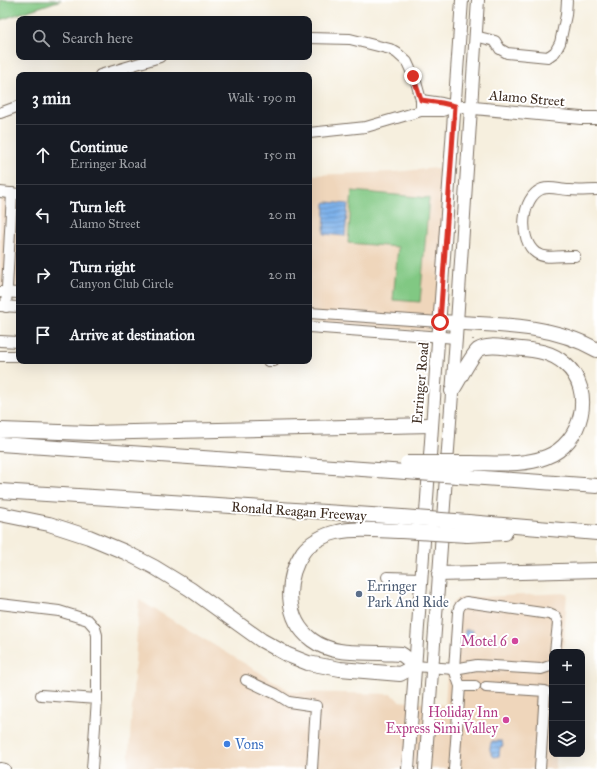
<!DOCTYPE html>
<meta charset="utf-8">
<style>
:root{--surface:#171b24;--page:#242831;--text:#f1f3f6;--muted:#9ea1a6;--line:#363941}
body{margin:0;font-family:"IM FELL Great Primer",serif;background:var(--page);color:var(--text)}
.controls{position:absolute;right:12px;bottom:12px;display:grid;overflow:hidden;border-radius:8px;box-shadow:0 4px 16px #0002}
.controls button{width:36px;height:36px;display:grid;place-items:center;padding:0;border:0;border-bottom:1px solid var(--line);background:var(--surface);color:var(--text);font:20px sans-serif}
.stop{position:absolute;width:12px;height:12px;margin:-9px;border:3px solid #d93025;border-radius:50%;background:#fff}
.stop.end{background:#d93025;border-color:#fff;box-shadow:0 1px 4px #0008}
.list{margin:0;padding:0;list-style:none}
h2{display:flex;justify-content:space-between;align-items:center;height:52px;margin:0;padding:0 16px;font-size:17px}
h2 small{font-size:13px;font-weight:400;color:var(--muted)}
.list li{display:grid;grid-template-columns:26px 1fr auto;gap:12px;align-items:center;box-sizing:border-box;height:60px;padding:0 16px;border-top:1px solid var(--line)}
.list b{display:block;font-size:15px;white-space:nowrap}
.list p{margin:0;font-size:13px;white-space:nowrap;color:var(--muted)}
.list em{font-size:13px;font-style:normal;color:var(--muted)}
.icon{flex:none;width:22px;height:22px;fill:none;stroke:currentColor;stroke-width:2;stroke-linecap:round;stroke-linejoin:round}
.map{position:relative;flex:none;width:597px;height:769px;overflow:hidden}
.search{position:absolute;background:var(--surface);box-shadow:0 4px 16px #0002;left:16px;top:16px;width:296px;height:44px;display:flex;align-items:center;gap:10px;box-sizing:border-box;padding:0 14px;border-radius:8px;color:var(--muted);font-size:15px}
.panel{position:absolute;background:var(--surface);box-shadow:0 4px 16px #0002;left:16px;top:72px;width:296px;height:292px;border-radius:8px}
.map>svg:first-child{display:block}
</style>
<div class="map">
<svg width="597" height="769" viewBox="0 0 597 769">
<defs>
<pattern id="water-rules" width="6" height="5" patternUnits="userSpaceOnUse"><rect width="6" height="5" fill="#7db1ea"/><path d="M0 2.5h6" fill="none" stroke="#6890bd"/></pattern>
</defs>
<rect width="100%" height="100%" fill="#fff"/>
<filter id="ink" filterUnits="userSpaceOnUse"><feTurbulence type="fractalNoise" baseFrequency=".025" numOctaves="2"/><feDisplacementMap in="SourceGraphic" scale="8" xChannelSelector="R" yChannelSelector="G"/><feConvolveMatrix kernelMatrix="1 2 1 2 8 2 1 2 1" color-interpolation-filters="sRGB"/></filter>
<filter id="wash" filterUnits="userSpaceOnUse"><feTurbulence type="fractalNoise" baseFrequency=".012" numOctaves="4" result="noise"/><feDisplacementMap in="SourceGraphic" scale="16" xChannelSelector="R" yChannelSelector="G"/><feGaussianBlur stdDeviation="0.9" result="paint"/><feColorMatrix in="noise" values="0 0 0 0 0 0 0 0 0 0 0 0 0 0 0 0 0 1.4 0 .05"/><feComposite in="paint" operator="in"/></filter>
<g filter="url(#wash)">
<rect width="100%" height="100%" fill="#f6efde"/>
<g fill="#efd6bb">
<polygon points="446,167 436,332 309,321 309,175 394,172"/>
<polygon points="0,194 19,196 19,300 0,299"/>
<polygon points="567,593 563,652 552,652 552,754 556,754 555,769 128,769 139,600 292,692 392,694 399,701 445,705 452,603 459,598"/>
</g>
<g fill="#81c883" stroke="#5e7950">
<polygon points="0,0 61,0 0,20"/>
<polygon points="352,191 429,198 420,302 393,300 398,247 348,243"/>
</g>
<g fill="url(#water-rules)" stroke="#5c6e84">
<polygon points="327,202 348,204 345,236 324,234 325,203"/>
<polygon points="465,630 473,630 473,644 464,643"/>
<path d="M492,741H502L503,746L500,747L499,756L494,757C489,752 489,747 492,741Z"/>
</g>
</g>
<g filter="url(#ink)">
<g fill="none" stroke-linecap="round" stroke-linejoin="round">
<g stroke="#7c6f61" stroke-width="12">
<g id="minor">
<polyline points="475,36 495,41 500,49 507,53 548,57 555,52 560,43 566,15 567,0"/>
<polyline points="309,38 350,39 390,49 397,53 407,62 416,82 421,100 421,111"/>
<polyline points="100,75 160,57"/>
<polyline points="421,100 442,103 455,106"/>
<polyline points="0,113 19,106"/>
<polyline points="309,133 366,127 414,113 421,111 443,111 455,106"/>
<polyline points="0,192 19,194"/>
<path d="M575,256C562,255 546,260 536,253C518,240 521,197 542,189C551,186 560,190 569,190C578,191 588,190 597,190"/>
<polyline points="0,292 19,293"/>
<polyline points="0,306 19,307"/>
<polyline points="6,307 12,193"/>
<polyline points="309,313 440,322"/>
<polyline points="309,327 456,338"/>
<polyline points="0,341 19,342"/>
<polyline points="0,356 19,356"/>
<polyline points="268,361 274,361"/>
<polyline points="387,577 421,578"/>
<polyline points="0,604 59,611 88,620 95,628 97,635 97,699 92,769"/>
<polyline points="415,666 454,669 477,665 541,669 550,666 552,664"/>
<polyline points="246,680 276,694 289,702 316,706 312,769"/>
<polyline points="460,686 475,686"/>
<polyline points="486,687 545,691 540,769"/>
<polyline points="41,695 97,699"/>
<polyline points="0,768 5,769"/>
<path d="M454,769L460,686L454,669L458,612C459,606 461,604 466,602L549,614L556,617L558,623L555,652"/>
</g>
</g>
<g stroke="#7c6f61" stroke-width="14">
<g id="major">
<polyline points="463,107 581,118 597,118"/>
<path d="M408,769C424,512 446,256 462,0"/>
<polyline points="425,769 456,338 478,0"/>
</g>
</g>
<g stroke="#7c6f61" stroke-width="16">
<g id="highway">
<path d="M440,322C493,325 550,323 597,350"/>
<path d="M452,391C458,382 471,356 478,350C487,344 501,347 511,348C531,350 550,350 565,364C596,390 582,444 546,457C523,466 496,463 471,463"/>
<polyline points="0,430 90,433 431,425"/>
<polyline points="0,444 406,472"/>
<polyline points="470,477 597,486"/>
<polyline points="0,491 402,517"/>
<path d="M0,514L49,524L89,537L125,552L154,567L190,589L261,640L288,655L308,663L340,669L400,674L415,666C411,662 405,656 401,654C395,653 388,654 382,653C359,652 332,655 312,640C284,619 285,579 303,552C309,543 326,534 337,532C357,527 380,531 401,531"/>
<polyline points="468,522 597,533"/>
<polyline points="467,535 505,533"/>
<polyline points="439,574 597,570"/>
</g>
</g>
<polyline stroke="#7c6f61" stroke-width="1.5" stroke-dasharray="1 3" stroke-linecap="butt" points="473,340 473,336"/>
<use href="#minor" stroke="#fff" stroke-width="10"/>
<use href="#major" stroke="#fff" stroke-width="12"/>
<use href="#highway" stroke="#fff" stroke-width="14"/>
<g stroke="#7c6f61" stroke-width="16" stroke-linecap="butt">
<g id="highway-bridge">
<polyline points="407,463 471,463"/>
<polyline points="406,472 470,477"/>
<polyline points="402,517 468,522"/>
<polyline points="401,531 467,535"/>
</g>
</g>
<use href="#highway-bridge" stroke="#fff" stroke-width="14"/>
</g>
</g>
<g fill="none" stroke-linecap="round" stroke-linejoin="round" filter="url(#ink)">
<polyline stroke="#d93025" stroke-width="5" points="413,76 421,100 442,103 455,106 440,322"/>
</g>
<circle fill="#5c6f8a" stroke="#fff" stroke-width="1.5" cx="359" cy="594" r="4"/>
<g fill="#d1479c" stroke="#fff" stroke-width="1.5">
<circle cx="515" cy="641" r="4"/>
<circle cx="506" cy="720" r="4"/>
</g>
<circle fill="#3f7fe0" stroke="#fff" stroke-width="1.5" cx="227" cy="744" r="4"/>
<g text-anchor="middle" stroke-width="4" stroke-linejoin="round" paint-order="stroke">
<g font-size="14" fill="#3b2a1e" stroke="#fff">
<text transform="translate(527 98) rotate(5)" y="5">Alamo Street</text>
<text transform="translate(420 383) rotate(-85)" y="5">Erringer Road</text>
<text transform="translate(299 511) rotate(4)" y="5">Ronald Reagan Freeway</text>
</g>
<g font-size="14" fill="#4e5e75" stroke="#fff" text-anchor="start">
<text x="367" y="591">Erringer<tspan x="367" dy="16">Park And Ride</tspan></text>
</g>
<g font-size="14" fill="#b23c85" stroke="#fff" text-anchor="end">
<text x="507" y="646">Motel 6</text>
<text x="498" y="717">Holiday Inn<tspan x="498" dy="16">Express Simi Valley</tspan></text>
</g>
<g font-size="14" fill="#366cbe" stroke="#fff" text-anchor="start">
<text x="235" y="749">Vons</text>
</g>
</g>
</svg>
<div class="controls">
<button>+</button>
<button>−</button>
<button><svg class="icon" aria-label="layers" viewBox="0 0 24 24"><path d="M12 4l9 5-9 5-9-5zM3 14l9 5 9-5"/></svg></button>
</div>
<div class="stop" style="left:440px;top:322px"></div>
<div class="stop end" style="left:413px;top:76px"></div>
<div class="search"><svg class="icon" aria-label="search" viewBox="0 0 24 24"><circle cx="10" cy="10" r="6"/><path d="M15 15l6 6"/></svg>Search here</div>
<section class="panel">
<h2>3 min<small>Walk · 190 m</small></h2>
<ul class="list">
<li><svg class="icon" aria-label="ahead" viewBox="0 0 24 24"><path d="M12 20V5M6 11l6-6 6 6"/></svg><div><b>Continue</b><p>Erringer Road</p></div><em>150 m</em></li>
<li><svg class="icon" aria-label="left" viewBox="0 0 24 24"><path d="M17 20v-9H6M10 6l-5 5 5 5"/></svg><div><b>Turn left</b><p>Alamo Street</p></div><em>20 m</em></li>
<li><svg class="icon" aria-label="right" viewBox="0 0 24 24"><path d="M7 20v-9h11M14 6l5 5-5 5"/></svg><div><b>Turn right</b><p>Canyon Club Circle</p></div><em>20 m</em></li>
<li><svg class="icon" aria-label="arrive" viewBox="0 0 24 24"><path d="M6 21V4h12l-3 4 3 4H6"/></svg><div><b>Arrive at destination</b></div></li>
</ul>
</section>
</div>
